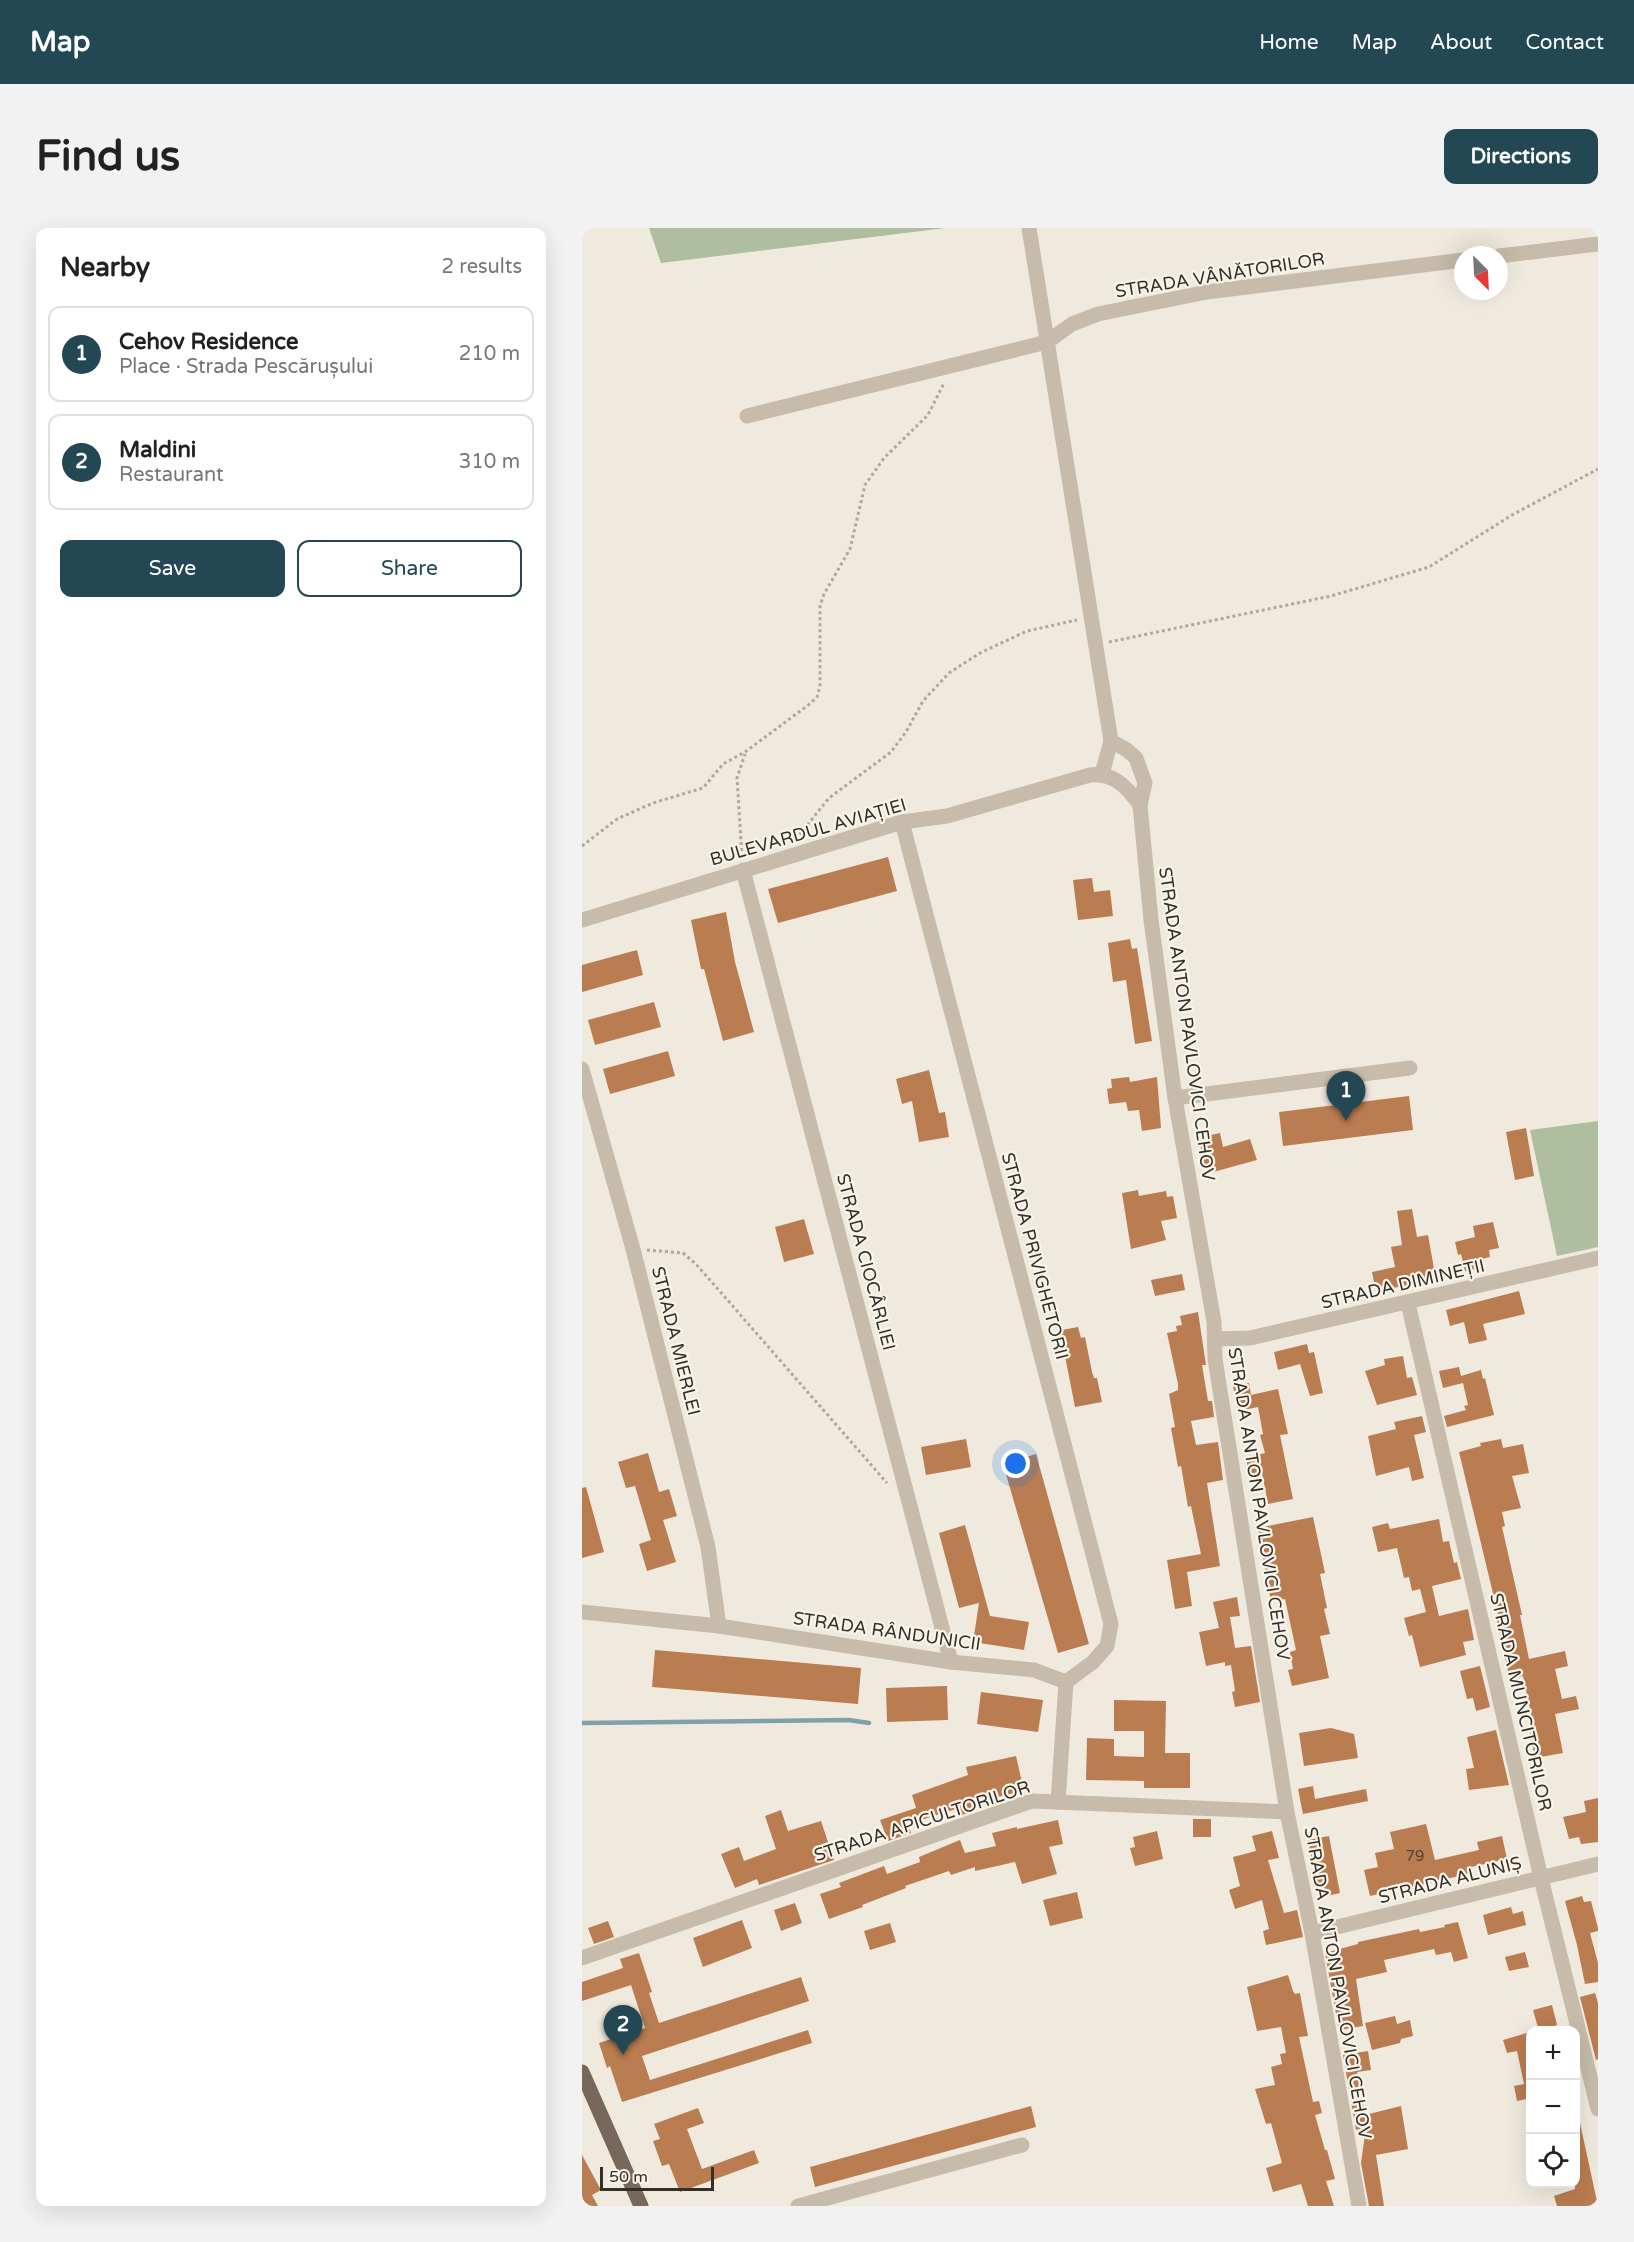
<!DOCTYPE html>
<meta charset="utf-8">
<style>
:root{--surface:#fff;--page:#f2f2f2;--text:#222;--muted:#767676;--line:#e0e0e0;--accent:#234853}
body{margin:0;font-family:"Varela Round",sans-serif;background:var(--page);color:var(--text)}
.controls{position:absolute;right:18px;bottom:18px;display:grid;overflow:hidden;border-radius:12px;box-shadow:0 6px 24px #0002}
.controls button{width:54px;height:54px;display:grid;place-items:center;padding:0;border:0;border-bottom:2px solid var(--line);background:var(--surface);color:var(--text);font:30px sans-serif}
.compass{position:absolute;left:872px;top:18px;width:54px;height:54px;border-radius:50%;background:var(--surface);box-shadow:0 6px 24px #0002;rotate:156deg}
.scale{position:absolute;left:18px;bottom:15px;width:114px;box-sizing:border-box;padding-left:6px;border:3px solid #352f29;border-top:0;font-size:16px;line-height:21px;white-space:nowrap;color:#352f29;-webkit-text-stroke:4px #f8f4ea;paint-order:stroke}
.you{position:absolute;left:434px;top:1236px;width:21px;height:21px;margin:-15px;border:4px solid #fff;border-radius:50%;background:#1a73e8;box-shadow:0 0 0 9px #1a73e833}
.badge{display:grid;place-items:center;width:39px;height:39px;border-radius:50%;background:var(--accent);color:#fff;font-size:20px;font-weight:700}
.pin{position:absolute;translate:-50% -50px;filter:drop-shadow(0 2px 3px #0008)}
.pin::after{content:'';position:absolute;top:32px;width:21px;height:18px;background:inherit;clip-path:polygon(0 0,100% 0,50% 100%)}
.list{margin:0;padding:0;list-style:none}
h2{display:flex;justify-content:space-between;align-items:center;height:78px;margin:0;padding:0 24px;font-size:26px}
h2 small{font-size:20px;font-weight:400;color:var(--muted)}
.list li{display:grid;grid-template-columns:39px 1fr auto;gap:18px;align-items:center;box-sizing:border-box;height:96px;margin:0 12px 12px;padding:0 12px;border:2px solid var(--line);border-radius:12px}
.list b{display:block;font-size:22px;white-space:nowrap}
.list p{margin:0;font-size:20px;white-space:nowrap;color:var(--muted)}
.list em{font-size:20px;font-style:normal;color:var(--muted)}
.actions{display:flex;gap:12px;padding:18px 24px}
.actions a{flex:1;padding:14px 0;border:2px solid var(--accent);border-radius:12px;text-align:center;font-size:21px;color:var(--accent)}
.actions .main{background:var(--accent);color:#fff}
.icon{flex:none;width:33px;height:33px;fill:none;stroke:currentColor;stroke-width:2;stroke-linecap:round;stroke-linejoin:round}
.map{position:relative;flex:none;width:1016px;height:1978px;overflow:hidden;border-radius:12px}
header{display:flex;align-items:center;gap:36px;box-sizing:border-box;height:84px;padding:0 30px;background:var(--accent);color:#fff}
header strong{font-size:28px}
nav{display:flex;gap:33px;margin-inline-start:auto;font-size:21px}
.intro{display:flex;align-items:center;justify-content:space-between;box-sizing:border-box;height:144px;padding:0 36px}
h1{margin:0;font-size:42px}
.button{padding:15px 27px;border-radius:12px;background:var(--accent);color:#fff;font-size:21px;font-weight:700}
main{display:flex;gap:36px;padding:0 36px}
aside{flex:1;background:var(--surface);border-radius:12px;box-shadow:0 6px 24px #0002}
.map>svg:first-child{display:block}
</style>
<header>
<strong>Map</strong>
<nav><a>Home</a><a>Map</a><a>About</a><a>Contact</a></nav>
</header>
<div class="intro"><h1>Find us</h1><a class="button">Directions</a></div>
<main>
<aside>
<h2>Nearby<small>2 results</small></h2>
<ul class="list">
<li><span class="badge">1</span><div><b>Cehov Residence</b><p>Place · Strada Pescărușului</p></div><em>210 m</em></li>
<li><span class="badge">2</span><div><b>Maldini</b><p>Restaurant</p></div><em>310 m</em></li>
</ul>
<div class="actions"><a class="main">Save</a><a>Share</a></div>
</aside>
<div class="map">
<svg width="1016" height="1978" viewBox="0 0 1016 1978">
<rect width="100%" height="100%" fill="#f0eade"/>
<g fill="#aebe9f">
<polygon points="67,0 364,0 79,35"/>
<polygon points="1016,893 1016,1019 975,1028 948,902"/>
</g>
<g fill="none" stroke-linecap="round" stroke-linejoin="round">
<polyline stroke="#7fa1aa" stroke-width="4.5" points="0,1495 267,1492 287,1495"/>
</g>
<g fill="#ba7c51">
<polygon points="306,629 315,663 196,695 186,661"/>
<polygon points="510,650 512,664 528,662 531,688 496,692 491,652"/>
<polygon points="144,684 153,734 172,804 141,813 122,741 119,741 109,692"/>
<polygon points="548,711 550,721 555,720 570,813 553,816 544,752 531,754 526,715"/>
<polygon points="55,722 61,747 0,764 0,737"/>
<polygon points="72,774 79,799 13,817 6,792"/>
<polygon points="86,823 93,848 28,866 21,841"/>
<polygon points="347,842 357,885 363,884 367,909 337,914 330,873 320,876 314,851"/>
<polygon points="547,849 548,854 575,849 579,900 560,903 557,882 546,883 544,874 527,876 525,861 530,860 529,851"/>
<polygon points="827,868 831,902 701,918 697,884"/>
<polygon points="944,900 952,948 933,952 924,904"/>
<polygon points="638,905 641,919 668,911 675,932 624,946 618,916 625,914 624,908"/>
<polygon points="556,962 557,968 584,963 585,969 591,968 595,990 579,993 584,1012 549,1021 540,965"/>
<polygon points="830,981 835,1009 846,1007 854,1052 800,1062 799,1057 793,1059 790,1044 813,1039 809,1019 820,1017 815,983"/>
<polygon points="222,991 232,1026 202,1034 193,999"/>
<polygon points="911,994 917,1020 907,1022 908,1029 896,1032 898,1040 883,1043 879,1026 876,1027 873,1014 893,1009 891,998"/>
<polygon points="600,1046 603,1062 573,1068 569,1052"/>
<polygon points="937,1063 943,1086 901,1096 905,1112 887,1116 882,1094 868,1098 864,1082"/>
<polygon points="616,1084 624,1137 620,1137 626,1173 630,1173 632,1189 609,1193 614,1217 636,1214 641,1252 625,1255 638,1338 605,1344 610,1378 593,1381 585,1332 619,1326 609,1278 606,1279 599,1238 596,1239 589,1200 593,1199 587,1166 596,1162 596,1156 585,1105 595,1103 594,1098 600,1097 598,1088"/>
<polygon points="496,1099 499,1110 503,1109 510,1144 512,1150 515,1150 520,1174 493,1179 484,1133 481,1122 479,1123 475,1103"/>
<polygon points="725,1116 727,1125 732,1124 741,1165 728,1168 718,1136 696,1142 692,1124"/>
<polygon points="821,1128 825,1150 830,1149 835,1167 795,1177 783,1143 803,1137 802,1131"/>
<polygon points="877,1139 879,1148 899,1142 901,1151 903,1150 912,1187 865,1199 862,1188 884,1182 882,1178 886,1177 881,1155 861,1160 857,1143"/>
<polygon points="667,1155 669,1167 696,1161 706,1206 698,1207 711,1271 686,1276 680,1245 667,1247 664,1230 683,1225 678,1207 681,1206 676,1179 656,1183 651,1158"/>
<polygon points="840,1188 844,1204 832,1207 842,1250 830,1253 827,1239 794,1248 786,1208 814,1201 812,1194"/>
<polygon points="384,1211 389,1239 344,1247 339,1219"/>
<polygon points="919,1211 921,1220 941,1216 947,1245 930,1248 939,1280 920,1284 923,1298 920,1299 940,1387 938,1387 947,1431 983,1423 986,1438 973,1441 980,1471 994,1468 997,1481 973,1486 981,1525 953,1530 948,1505 953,1504 941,1448 928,1452 915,1393 917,1392 915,1382 877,1224 899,1218 898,1215"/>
<polygon points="66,1225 77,1264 87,1261 95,1288 81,1292 94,1334 65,1343 57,1316 69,1312 53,1258 44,1260 36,1234"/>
<polygon points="454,1226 507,1416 476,1425 421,1236"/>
<polygon points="4,1259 22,1324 0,1330 0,1260"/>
<polygon points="731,1289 743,1345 738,1346 745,1380 742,1381 748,1406 738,1408 747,1450 710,1458 706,1442 711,1441 708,1424 714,1422 703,1371 689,1374 676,1300"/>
<polygon points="857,1291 861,1314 867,1313 872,1335 875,1334 879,1351 850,1358 857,1388 886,1381 892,1412 881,1414 884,1427 838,1439 830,1407 827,1408 822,1390 844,1384 838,1361 830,1363 827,1349 822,1350 815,1320 796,1324 790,1299 806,1295 808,1301"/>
<polygon points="383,1297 408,1388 447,1394 442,1422 391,1414 397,1375 377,1380 357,1305"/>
<polygon points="655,1369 658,1388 648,1389 653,1420 669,1418 678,1474 653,1479 650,1464 653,1463 649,1437 643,1438 643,1434 624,1438 617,1404 637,1400 631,1374"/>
<polygon points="73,1422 279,1440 276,1476 70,1459"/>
<polygon points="898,1438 908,1479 894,1483 891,1470 885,1471 878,1443"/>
<polygon points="365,1458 366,1492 305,1494 304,1460"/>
<polygon points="399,1464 461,1472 456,1504 395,1496"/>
<polygon points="532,1472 584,1473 583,1525 608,1525 608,1560 562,1560 562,1553 504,1552 505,1510 532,1511 532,1528 562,1529 562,1503 532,1503"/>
<polygon points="749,1500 772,1506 776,1530 722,1538 717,1505"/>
<polygon points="914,1502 927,1557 887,1562 884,1541 892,1540 885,1509"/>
<polygon points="434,1528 442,1563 389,1575 391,1583 377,1588 374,1581 326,1596 329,1605 306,1613 298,1592 334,1580 330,1567 386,1547 384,1539"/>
<polygon points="731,1558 733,1571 784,1561 786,1573 721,1586 716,1561"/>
<polygon points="1016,1570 1016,1614 999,1616 997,1609 987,1611 981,1589 1004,1584 1002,1573"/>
<polygon points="199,1582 206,1603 239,1593 252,1632 177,1657 175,1651 153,1660 139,1626 157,1619 162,1633 194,1621 183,1588"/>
<rect x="611" y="1591" width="18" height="18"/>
<polygon points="476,1592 481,1616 467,1619 475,1646 440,1656 433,1634 393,1643 393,1639 369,1647 367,1643 323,1658 324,1660 280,1677 281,1679 247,1691 238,1666 259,1659 257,1655 302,1638 305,1646 338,1634 337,1629 378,1612 383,1625 414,1618 410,1605 435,1599 435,1601"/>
<polygon points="844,1596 853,1632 897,1622 895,1614 920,1608 925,1631 885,1640 886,1646 788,1668 782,1642 796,1639 793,1625 812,1621 808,1604"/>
<polygon points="575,1603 581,1631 553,1638 548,1620 553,1619 551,1609"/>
<polygon points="690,1603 697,1630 686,1632 702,1685 715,1682 721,1709 684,1717 681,1703 687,1701 680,1672 653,1681 647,1662 658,1658 651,1629 674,1623 670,1608"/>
<polygon points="747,1608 758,1665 745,1668 744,1664 737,1666 726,1612"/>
<polygon points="495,1664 501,1690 468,1698 461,1672"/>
<polygon points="1000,1668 1002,1674 1009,1673 1016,1700 1016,1703 1008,1705 1016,1735 1016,1754 1003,1756 995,1717 983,1673"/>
<polygon points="213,1675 220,1695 199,1703 192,1682"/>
<polygon points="929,1679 931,1686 941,1683 944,1697 906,1707 901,1687"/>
<polygon points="160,1692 170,1720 121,1739 111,1710"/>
<polygon points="26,1693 32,1709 12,1716 6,1700"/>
<polygon points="876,1694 886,1730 872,1734 869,1724 854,1727 852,1721 802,1732 805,1744 774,1751 781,1798 757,1802 743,1725 776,1716 776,1714 837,1701 838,1704 863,1699 862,1697"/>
<polygon points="308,1695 314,1714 288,1722 282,1703"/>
<polygon points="943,1724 947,1739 927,1743 923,1729"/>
<polygon points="57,1725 70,1764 67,1765 77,1795 219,1749 227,1773 60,1828 68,1852 226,1802 230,1815 40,1874 28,1838 25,1840 17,1815 63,1800 49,1757 0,1773 0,1754 41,1740 38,1731"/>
<polygon points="706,1747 711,1763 713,1766 718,1765 719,1771 726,1808 717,1809 731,1874 737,1873 740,1885 733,1887 743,1922 745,1922 753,1951 744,1953 752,1978 726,1978 719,1956 691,1964 684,1940 700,1935 689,1895 684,1896 673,1861 693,1857 689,1839 700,1836 698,1826 704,1825 699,1799 675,1803 665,1759"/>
<polygon points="1013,1765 1016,1775 1016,1831 1014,1832 998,1769"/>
<polygon points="970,1777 975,1797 957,1803 951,1782"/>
<polygon points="813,1788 815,1796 828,1792 831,1808 819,1811 818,1815 790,1822 783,1795"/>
<polygon points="948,1804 948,1870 935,1873 932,1858 942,1856 935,1823 925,1825 921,1812"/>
<polygon points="786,1823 789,1842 775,1844 783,1887 819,1878 826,1921 794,1927 802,1978 787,1978 779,1935 784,1899 774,1902 761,1827"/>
<polygon points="449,1878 454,1899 233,1959 228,1939"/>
<polygon points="116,1880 122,1895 105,1901 120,1941 172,1922 177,1935 98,1964 87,1936 80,1938 71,1913 78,1911 72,1896"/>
<polygon points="993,1895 998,1895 1016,1978 975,1978 972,1968 993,1961"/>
<polygon points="0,1927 19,1962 10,1967 16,1978 0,1978"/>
</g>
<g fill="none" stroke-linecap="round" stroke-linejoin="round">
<g stroke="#b3a795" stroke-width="3" stroke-dasharray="3 3" stroke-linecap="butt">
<polyline points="527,414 749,368 847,339 930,287 1016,241"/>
<polyline points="214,611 247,570 309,524 324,504 341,473 367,445 398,425 445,403 495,392"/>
<polyline points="0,618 35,591 71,575 121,560 141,536 163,524 229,475 235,469 238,458 238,378 242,366 268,321 283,257 302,230 346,187 362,155"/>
<polyline points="160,629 155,550 163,526"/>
<polyline points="65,1022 101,1025 114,1036 305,1255"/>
</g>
<g stroke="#c7bcab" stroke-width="15">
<polyline points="447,0 529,513 520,546"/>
<polyline points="917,28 1016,16"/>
<polyline points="165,188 465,114 490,96 516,86 625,64 881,32"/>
<polyline points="529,513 545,522 554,530 563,555 558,577 569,692 593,870 632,1094 633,1131 705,1584 730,1705 777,1978"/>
<polyline points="320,594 529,1396 525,1418 511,1434 484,1454"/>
<polyline points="161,642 369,1434"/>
<path d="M0,692L320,594L365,588L508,547C531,544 545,559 558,577"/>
<polyline points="0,841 51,1021 126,1319 137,1398"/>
<polyline points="593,870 828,840"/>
<polyline points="826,1075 959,1650 1016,1881"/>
<polyline points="633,1111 668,1110 1016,1030"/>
<polyline points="0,1384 137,1398 369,1434 452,1442 484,1454 476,1574"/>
<polyline points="730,1705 1016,1636"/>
<polyline points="0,1730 450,1573 705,1584"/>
<polyline points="216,1978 440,1917"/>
</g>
<polyline stroke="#76695c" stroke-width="15" points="0,1844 59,1978"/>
</g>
<g text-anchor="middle" stroke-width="4.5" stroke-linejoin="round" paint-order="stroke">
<g font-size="15" fill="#564233">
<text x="833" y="1633">79</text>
</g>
<g font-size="18" fill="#352f29" stroke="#f8f4ea">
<text transform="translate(638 47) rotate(-9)" y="6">STRADA VÂNĂTORILOR</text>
<text transform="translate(226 604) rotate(-16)" y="6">BULEVARDUL AVIAȚIEI</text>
<text transform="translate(605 796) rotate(82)" y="6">STRADA ANTON PAVLOVICI CEHOV</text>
<text transform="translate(453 1028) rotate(75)" y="6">STRADA PRIVIGHETORII</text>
<text transform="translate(284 1034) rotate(75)" y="6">STRADA CIOCÂRLIEI</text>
<text transform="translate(821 1056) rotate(-13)" y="6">STRADA DIMINEȚII</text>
<text transform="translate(94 1113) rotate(76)" y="6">STRADA MIERLEI</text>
<text transform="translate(677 1276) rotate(81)" y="6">STRADA ANTON PAVLOVICI CEHOV</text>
<text transform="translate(305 1403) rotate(8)" y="6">STRADA RÂNDUNICII</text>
<text transform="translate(939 1474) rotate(77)" y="6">STRADA MUNCITORILOR</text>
<text transform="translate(340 1593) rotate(-18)" y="6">STRADA APICULTORILOR</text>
<text transform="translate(868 1652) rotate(-14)" y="6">STRADA ALUNIȘ</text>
<text transform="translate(756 1755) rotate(80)" y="6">STRADA ANTON PAVLOVICI CEHOV</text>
</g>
</g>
</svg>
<div class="controls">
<button>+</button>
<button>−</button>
<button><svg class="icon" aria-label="locate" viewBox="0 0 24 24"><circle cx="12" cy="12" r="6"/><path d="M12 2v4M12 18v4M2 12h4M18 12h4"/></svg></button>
</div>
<svg class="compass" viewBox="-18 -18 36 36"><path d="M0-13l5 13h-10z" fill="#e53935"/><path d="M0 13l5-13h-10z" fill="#767676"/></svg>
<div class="scale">50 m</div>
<div class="you"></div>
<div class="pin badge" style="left:764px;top:893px">1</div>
<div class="pin badge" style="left:41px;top:1827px">2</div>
</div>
</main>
